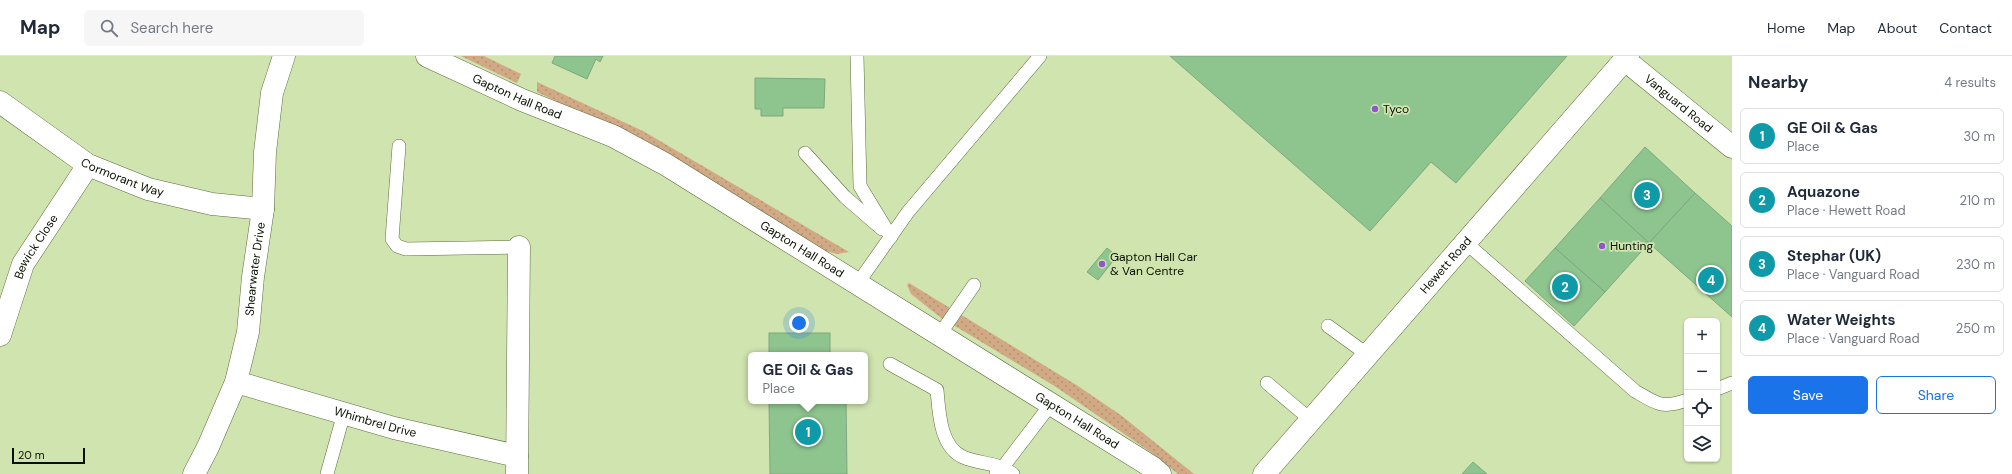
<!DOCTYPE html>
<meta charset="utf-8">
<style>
:root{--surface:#fff;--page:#f6f6f7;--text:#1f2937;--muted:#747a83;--line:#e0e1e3;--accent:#1a73e8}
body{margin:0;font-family:"DM Sans",sans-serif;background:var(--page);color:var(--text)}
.controls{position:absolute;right:12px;bottom:12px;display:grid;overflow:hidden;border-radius:6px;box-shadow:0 1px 3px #0004}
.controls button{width:36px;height:36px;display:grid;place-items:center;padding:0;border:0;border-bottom:1px solid var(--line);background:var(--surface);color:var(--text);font:20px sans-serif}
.scale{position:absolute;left:12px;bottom:10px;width:73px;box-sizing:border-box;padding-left:4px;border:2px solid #0a1001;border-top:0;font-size:11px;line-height:14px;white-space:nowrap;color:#0a1001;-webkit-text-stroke:3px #cfe4af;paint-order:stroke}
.you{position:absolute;left:799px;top:267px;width:14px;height:14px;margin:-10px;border:3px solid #fff;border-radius:50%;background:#1a73e8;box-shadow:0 0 0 6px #1a73e833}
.badge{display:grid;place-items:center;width:26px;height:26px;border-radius:50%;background:var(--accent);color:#fff;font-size:13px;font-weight:700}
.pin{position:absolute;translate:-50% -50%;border:2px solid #fff;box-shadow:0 1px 4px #0006}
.popup{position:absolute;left:748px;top:296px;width:120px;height:52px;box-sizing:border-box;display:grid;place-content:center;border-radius:6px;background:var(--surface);filter:drop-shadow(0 1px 3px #0005);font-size:13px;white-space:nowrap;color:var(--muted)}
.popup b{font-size:15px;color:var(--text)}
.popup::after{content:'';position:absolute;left:50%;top:100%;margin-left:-8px;border:8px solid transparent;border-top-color:var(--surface)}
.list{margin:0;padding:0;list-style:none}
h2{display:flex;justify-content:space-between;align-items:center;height:52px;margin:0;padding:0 16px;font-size:17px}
h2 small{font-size:13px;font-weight:400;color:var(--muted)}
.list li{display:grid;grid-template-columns:26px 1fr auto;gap:12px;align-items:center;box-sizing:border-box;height:56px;margin:0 8px 8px;padding:0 8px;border:1px solid var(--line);border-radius:6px}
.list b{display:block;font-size:15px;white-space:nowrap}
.list p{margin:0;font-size:13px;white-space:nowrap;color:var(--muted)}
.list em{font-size:13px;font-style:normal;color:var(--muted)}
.actions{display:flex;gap:8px;padding:12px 16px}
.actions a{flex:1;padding:9px 0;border:1px solid var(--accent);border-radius:6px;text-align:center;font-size:14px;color:var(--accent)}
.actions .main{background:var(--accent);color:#fff}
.icon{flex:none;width:22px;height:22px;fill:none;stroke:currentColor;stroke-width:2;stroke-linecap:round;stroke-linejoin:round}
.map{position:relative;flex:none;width:1732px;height:418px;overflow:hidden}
header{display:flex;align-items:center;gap:24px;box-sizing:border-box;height:56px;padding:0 20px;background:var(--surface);border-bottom:1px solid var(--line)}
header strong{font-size:19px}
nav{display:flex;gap:22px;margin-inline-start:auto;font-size:14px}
.search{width:280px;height:36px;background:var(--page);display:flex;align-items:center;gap:10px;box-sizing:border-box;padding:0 14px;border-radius:6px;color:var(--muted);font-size:15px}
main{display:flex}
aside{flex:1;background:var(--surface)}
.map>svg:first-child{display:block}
</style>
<header>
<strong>Map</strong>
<div class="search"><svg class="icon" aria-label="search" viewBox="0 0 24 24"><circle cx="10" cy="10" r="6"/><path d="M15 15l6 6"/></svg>Search here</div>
<nav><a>Home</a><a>Map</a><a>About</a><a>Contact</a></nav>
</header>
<main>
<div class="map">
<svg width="1732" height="418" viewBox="0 0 1732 418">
<defs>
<pattern id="grass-dots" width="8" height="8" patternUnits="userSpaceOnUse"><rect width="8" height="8" fill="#d1aa85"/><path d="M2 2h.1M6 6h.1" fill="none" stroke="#b29171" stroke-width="1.8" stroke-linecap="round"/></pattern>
</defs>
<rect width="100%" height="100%" fill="#cfe4af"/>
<g fill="url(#grass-dots)">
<polygon points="461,0 484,0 521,18 517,27"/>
<path d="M537,26L643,75L849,196L837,198L826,195C732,139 637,82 537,36Z"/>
<polygon points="909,227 1078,330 1122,360 1194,418 1178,418 1149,395 1056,331 940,261 911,238 907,229"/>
</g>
<g fill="#8ec58f" stroke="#7ea77f">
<polygon points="555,0 603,0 600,6 596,3 587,23 552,7"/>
<polygon points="1170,0 1567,0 1456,127 1431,106 1370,175"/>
<polygon points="755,22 825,23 824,52 783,52 783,60 761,60 761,53 755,53"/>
<polygon points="1645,91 1695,137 1649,187 1600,142"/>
<polygon points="1695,137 1732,170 1732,261 1649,187"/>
<polygon points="1600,142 1649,187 1605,236 1555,192"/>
<polygon points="1107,192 1117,200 1098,224 1087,216"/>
<polygon points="1555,192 1605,236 1574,270 1525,225"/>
<rect x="769" y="277" width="61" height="22"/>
<polygon points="769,345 846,345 847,418 770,418"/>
<polygon points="1473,406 1487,418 1462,418"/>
</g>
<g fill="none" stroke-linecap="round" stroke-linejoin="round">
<g stroke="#5c6e3e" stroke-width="14">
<g id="lane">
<polyline points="857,0 860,130 891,181"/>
<polyline points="399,90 392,183 397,190 406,193 519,191"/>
<polyline points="805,97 845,141 882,173"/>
<path d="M1465,186L1635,335C1657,348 1662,353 1687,344"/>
<polyline points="858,227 908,156 1040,0"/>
<polyline points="1328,270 1368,299"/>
<polyline points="940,278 974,229"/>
<path d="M890,308L937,334C939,356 940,391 963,401C981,409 996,405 1013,418"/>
<polyline points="1267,327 1311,364"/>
<polyline points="1717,333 1732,327"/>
<polyline points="996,417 1003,411 1051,348"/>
<polyline points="327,418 344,357"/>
</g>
</g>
<g stroke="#5c6e3e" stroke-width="23">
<g id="street">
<path id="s1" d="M1625,4L1732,91"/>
<path id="s2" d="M0,46L88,109L148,133L212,148L263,153"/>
<path id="s3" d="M0,279L23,208L88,109"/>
<path id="s4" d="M236,326L394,372L517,400"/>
<path id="s5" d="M194,418L208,391L236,326L248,276L253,221L263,153L265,96L272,37L284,0"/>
<polyline points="517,418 519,191"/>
<path id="s6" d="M1264,418L1628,0"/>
</g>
</g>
<g stroke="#5c6e3e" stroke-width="23">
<g id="secondary">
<path id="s7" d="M427,0L522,44L613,80L665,108L1152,411L1160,418"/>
</g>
</g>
<use href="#lane" stroke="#fff" stroke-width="13"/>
<use href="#street" stroke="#fff" stroke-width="22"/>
<use href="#secondary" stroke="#fff" stroke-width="22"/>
</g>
<g fill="#9255cb" stroke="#cfe4af" stroke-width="1.5">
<circle cx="1375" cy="53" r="4"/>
<circle cx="1602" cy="190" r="4"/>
<circle cx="1102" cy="208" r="4"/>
</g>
<g text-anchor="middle" stroke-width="3.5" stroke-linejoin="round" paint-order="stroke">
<g font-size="12" fill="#0a1001" stroke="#cfe4af">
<text dy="4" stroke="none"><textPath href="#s7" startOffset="99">Gapton Hall Road</textPath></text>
<text dy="4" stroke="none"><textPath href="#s1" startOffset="69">Vanguard Road</textPath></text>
<text dy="4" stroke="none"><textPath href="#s2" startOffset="145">Cormorant Way</textPath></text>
<text dy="4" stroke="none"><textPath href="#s3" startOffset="96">Bewick Close</textPath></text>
<text dy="4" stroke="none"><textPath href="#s7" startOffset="423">Gapton Hall Road</textPath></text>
<text dy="4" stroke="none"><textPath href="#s6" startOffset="277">Hewett Road</textPath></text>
<text dy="4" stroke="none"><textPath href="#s5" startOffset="216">Shearwater Drive</textPath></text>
<text dy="4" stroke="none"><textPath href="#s7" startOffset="747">Gapton Hall Road</textPath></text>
<text dy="4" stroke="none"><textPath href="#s4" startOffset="145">Whimbrel Drive</textPath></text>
</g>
<g font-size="12" fill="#0a1001" stroke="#cfe4af" text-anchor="start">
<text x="1383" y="57">Tyco</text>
<text x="1610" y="194">Hunting</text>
<text x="1110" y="205">Gapton Hall Car<tspan x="1110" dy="14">&amp; Van Centre</tspan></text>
</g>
</g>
</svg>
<div class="controls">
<button>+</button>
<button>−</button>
<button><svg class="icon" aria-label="locate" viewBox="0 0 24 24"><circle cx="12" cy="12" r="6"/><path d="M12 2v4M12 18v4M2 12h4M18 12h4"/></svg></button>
<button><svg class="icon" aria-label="layers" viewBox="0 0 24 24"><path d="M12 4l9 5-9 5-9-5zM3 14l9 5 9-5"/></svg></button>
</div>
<div class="scale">20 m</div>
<div class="you"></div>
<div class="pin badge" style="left:808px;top:376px;background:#0f9aa8">1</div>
<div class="popup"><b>GE Oil &amp; Gas</b>Place</div>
<div class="pin badge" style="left:1565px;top:231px;background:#0f9aa8">2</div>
<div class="pin badge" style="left:1647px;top:139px;background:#0f9aa8">3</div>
<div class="pin badge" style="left:1711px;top:224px;background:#0f9aa8">4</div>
</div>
<aside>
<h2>Nearby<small>4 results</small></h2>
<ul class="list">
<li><span class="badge" style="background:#0f9aa8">1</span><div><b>GE Oil &amp; Gas</b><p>Place</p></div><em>30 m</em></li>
<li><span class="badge" style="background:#0f9aa8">2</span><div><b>Aquazone</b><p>Place · Hewett Road</p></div><em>210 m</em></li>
<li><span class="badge" style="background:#0f9aa8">3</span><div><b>Stephar (UK)</b><p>Place · Vanguard Road</p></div><em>230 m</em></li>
<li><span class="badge" style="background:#0f9aa8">4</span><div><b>Water Weights</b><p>Place · Vanguard Road</p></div><em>250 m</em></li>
</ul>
<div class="actions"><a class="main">Save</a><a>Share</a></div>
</aside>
</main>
